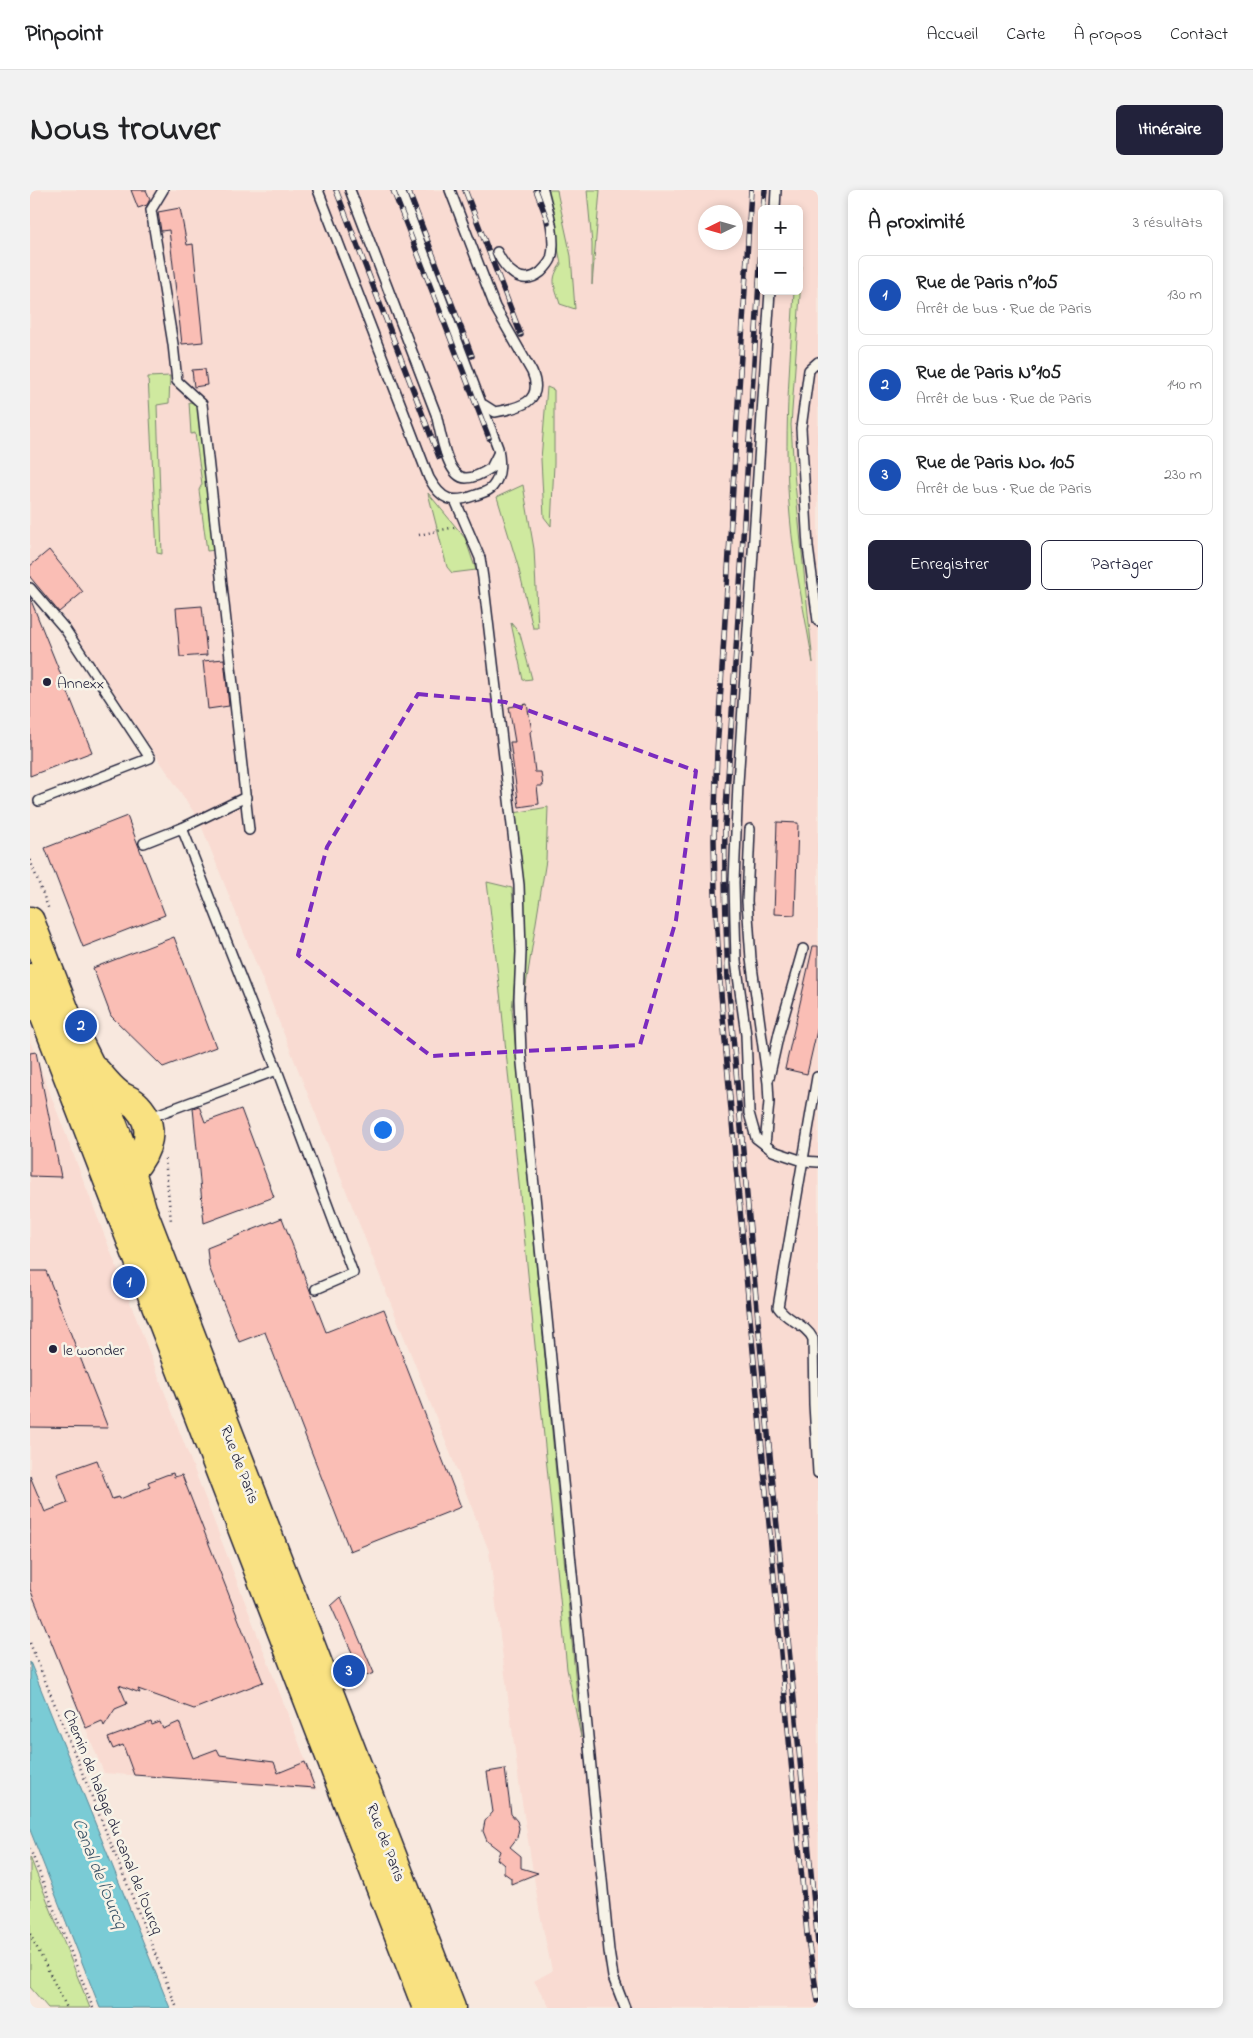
<!DOCTYPE html>
<html lang="fr">
<meta charset="utf-8">
<style>
:root{--surface:#fff;--page:#f2f2f2;--text:#202124;--muted:#757577;--line:#e0e0e0;--accent:#22223b}
body{margin:0;font-family:"Indie Flower",sans-serif;background:var(--page);color:var(--text)}
.controls{position:absolute;right:15px;top:15px;display:grid;overflow:hidden;border-radius:8px;box-shadow:0 2px 8px #0003}
.controls button{width:45px;height:45px;display:grid;place-items:center;padding:0;border:0;border-bottom:1px solid var(--line);background:var(--surface);color:var(--text);font:25px sans-serif}
.compass{position:absolute;left:668px;top:15px;width:45px;height:45px;border-radius:50%;background:var(--surface);box-shadow:0 2px 8px #0003;rotate:265deg}
.you{position:absolute;left:352px;top:939px;width:18px;height:18px;margin:-12px;border:4px solid #fff;border-radius:50%;background:#1a73e8;box-shadow:0 0 0 8px #1a73e833}
.badge{display:grid;place-items:center;width:32px;height:32px;border-radius:50%;background:var(--accent);color:#fff;font-size:16px;font-weight:700}
.pin{position:absolute;translate:-50% -50%;border:2px solid #fff;box-shadow:0 1px 5px #0006}
.list{margin:0;padding:0;list-style:none}
h2{display:flex;justify-content:space-between;align-items:center;height:65px;margin:0;padding:0 20px;font-size:21px}
h2 small{font-size:16px;font-weight:400;color:var(--muted)}
.list li{display:grid;grid-template-columns:32px 1fr auto;gap:15px;align-items:center;box-sizing:border-box;height:80px;margin:0 10px 10px;padding:0 10px;border:1px solid var(--line);border-radius:8px}
.list b{display:block;font-size:19px;white-space:nowrap}
.list p{margin:0;font-size:16px;white-space:nowrap;color:var(--muted)}
.list em{font-size:16px;font-style:normal;color:var(--muted)}
.actions{display:flex;gap:10px;padding:15px 20px}
.actions a{flex:1;padding:11px 0;border:1px solid var(--accent);border-radius:8px;text-align:center;font-size:18px;color:var(--accent)}
.actions .main{background:var(--accent);color:#fff}
.map{position:relative;flex:none;width:788px;height:1818px;overflow:hidden;border-radius:8px}
header{display:flex;align-items:center;gap:30px;box-sizing:border-box;height:70px;padding:0 25px;background:var(--surface);border-bottom:1px solid var(--line)}
header strong{font-size:24px}
nav{display:flex;gap:28px;margin-inline-start:auto;font-size:18px}
.intro{display:flex;align-items:center;justify-content:space-between;box-sizing:border-box;height:120px;padding:0 30px}
h1{margin:0;font-size:35px}
.button{padding:12px 22px;border-radius:8px;background:var(--accent);color:#fff;font-size:18px;font-weight:700}
main{display:flex;gap:30px;padding:0 30px}
aside{flex:1;background:var(--surface);border-radius:8px;box-shadow:0 2px 8px #0003}
.map>svg:first-child{display:block}
</style>
<header>
<strong>Pinpoint</strong>
<nav><a>Accueil</a><a>Carte</a><a>À propos</a><a>Contact</a></nav>
</header>
<div class="intro"><h1>Nous trouver</h1><a class="button">Itinéraire</a></div>
<main>
<div class="map">
<svg width="788" height="1818" viewBox="0 0 788 1818">
<rect width="100%" height="100%" fill="#f8e8de"/>
<filter id="ink" filterUnits="userSpaceOnUse"><feTurbulence type="fractalNoise" baseFrequency=".02" numOctaves="2"/><feDisplacementMap in="SourceGraphic" scale="10" xChannelSelector="R" yChannelSelector="G"/><feConvolveMatrix kernelMatrix="1 2 1 2 8 2 1 2 1" color-interpolation-filters="sRGB"/></filter>
<g filter="url(#ink)">
<g fill="#f9dbd2" fill-rule="evenodd">
<path d="M0,0H788V1818H520L504,1791L522,1781L509,1719L490,1600L459,1361L169,630L36,430L0,388ZM732,19H769V101H732ZM676,22H706V52H676Z"/>
<polygon points="0,851 287,1600 74,1583 0,1402"/>
</g>
<g fill="#cfe99f" stroke="#78866d">
<path d="M517,0H527L528,6L541,66L545,119L530,114C525,97 519,90 531,74Z"/>
<polygon points="557,0 570,0 562,95 562,54"/>
<path d="M769,76H772L761,235L764,283L783,473C775,425 764,375 760,326C753,251 760,176 764,101H769Z"/>
<polygon points="140,186 139,213 127,215 132,364 127,363 118,187"/>
<polygon points="517,197 524,200 524,274 521,336 514,327 511,269"/>
<polygon points="159,212 167,213 185,360 177,361 169,300 172,294 165,243 161,244"/>
<polygon points="493,295 504,359 508,438 503,438 488,376 467,307"/>
<polygon points="398,303 435,348 446,380 422,383 417,377"/>
<polygon points="481,433 490,444 502,489 493,490"/>
<polygon points="518,617 516,670 492,820 494,747 484,623"/>
<polygon points="457,692 482,698 487,766 482,820 551,1547 537,1479 471,811"/>
<polygon points="0,1667 60,1818 18,1818 0,1797"/>
</g>
<polygon fill="#7acbd5" stroke="#578797" points="0,1472 135,1806 140,1818 70,1818 0,1640"/>
<g fill="#fabeb5" stroke="#22223b">
<polygon points="101,0 116,0 120,9 117,15 108,18"/>
<polygon points="150,18 157,55 163,54 173,152 152,154 139,40 131,41 128,22"/>
<polygon points="175,179 177,195 164,197 162,180"/>
<polygon points="19,360 53,402 29,422 0,387 0,376"/>
<polygon points="0,408 62,562 0,586"/>
<polygon points="172,416 177,465 150,467 146,418"/>
<polygon points="194,469 199,516 178,519 173,471"/>
<polygon points="497,514 502,541 500,542 505,582 511,582 513,596 507,596 509,614 489,617 480,552 485,552 479,517"/>
<polygon points="97,626 135,725 53,757 15,658"/>
<polygon points="747,632 768,633 765,725 744,724"/>
<polygon points="144,747 186,857 133,877 81,826 63,778"/>
<polygon points="783,756 788,756 788,836 777,884 755,879"/>
<polygon points="6,862 31,987 0,986 0,863"/>
<polygon points="169,916 175,932 211,919 244,1007 174,1033 163,918"/>
<polygon points="252,1028 296,1142 354,1119 431,1317 320,1361 235,1142 209,1152 179,1077 177,1058"/>
<polygon points="0,1081 16,1081 78,1238 0,1237"/>
<polygon points="67,1270 82,1309 89,1307 90,1309 120,1297 118,1292 136,1285 143,1283 144,1287 152,1285 233,1492 164,1519 108,1499 110,1503 89,1495 97,1514 85,1519 74,1536 72,1531 56,1538 0,1399 0,1286 15,1322 38,1313 27,1284"/>
<polygon points="311,1407 344,1483 333,1487 301,1416"/>
<polygon points="121,1532 122,1535 130,1532 133,1539 149,1532 163,1568 187,1559 190,1565 244,1572 248,1583 275,1572 285,1598 104,1585 93,1555 83,1559 78,1548"/>
<polygon points="475,1579 481,1624 487,1631 489,1638 487,1648 480,1657 491,1666 491,1678 508,1683 481,1694 481,1688 474,1683 474,1675 467,1669 470,1661 457,1651 453,1641 455,1631 463,1622 457,1582"/>
</g>
<g fill="none" stroke-linecap="round" stroke-linejoin="round">
<g stroke="#22223b" stroke-width="12">
<g id="service">
<polyline points="133,0 121,20 143,154 147,191 172,214 219,640"/>
<path d="M288,0L399,288C412,311 422,314 446,305C452,303 460,301 463,296C472,285 470,271 468,258L370,0"/>
<path d="M320,0L406,224C410,238 416,288 436,288C444,288 455,282 461,278L468,264"/>
<path d="M420,0L465,117L502,182C515,212 489,218 465,222L454,215"/>
<polyline points="745,19 746,0"/>
<path d="M467,62C475,79 491,98 511,82C515,78 519,74 521,69C527,50 518,19 513,0"/>
<polyline points="740,101 708,593 704,692 706,771 716,845 719,923 726,948 743,961 773,971 788,972"/>
<polyline points="788,172 779,180 771,238 778,357 788,431"/>
<polyline points="425,310 450,368 453,388 489,695 491,762 489,809 491,863 579,1761 583,1787 595,1818"/>
<polyline points="0,398 35,439 120,568 9,611"/>
<polyline points="152,638 216,607"/>
<polyline points="720,639 717,711 721,769 738,893 739,912 735,955"/>
<polyline points="114,653 152,638 247,880 118,928"/>
<polyline points="247,880 323,1083 286,1099"/>
<path d="M787,887L748,1117C757,1131 776,1134 783,1149L784,1214L788,1283"/>
<polyline points="739,888 749,843 773,759"/>
</g>
</g>
<g stroke="#22223b" stroke-width="31">
<g id="primary">
<polyline points="0,731 42,839 59,873 101,981 112,1019 421,1818"/>
<polyline points="0,788 397,1818"/>
<path d="M67,882C73,889 80,898 88,904C94,909 102,910 107,916C127,937 118,962 101,981L88,974"/>
</g>
</g>
<g stroke="#22223b" stroke-width="2.5" stroke-dasharray="1 4" stroke-linecap="butt">
<polyline points="389,345 425,337"/>
<polyline points="0,670 19,720"/>
<polyline points="135,969 141,1031"/>
<polyline points="0,1453 147,1818"/>
<polyline points="0,1659 63,1818"/>
<polyline points="0,1744 37,1818"/>
</g>
<use href="#service" stroke="#f7f3e8" stroke-width="9"/>
<use href="#primary" stroke="#f9e181" stroke-width="28"/>
<g stroke="#22223b" stroke-width="5.5">
<g id="rail">
<polyline points="306,0 409,267"/>
<polyline points="363,0 459,248"/>
<polyline points="378,0 442,166"/>
<polyline points="435,0 491,145"/>
<polyline points="506,0 518,32"/>
<polyline points="721,0 687,562 684,650 685,704 690,792 705,966 777,1744 788,1811"/>
<polyline points="733,19 735,0"/>
<path d="M732,44L695,635C694,687 696,738 698,790L739,1255L788,1754"/>
</g>
</g>
<use href="#rail" stroke="#f7f3e8" stroke-width="4" stroke-dasharray="11" stroke-linecap="butt"/>
</g>
</g>
<path fill="none" stroke="#7b2cbf" stroke-width="4" stroke-dasharray="10 6" stroke-linejoin="round" d="M388,504L475,512L666,581L646,730L610,855L401,866L268,765L297,657Z"/>
<g fill="#22223b" stroke="#f7f3e8" stroke-width="2">
<circle cx="17" cy="492" r="5"/>
<circle cx="23" cy="1159" r="5"/>
</g>
<g text-anchor="middle" stroke-width="5" stroke-linejoin="round" paint-order="stroke">
<g font-size="16" fill="#22223b" stroke="#f7f3e8" text-anchor="start">
<text x="27" y="498">Annexx</text>
<text x="33" y="1165">le wonder</text>
</g>
<g font-size="16" fill="#22223b" stroke="#f7f3e8">
<text transform="translate(211 1274) rotate(69)" y="6">Rue de Paris</text>
<text transform="translate(84 1631) rotate(68)" y="6">Chemin de halage du canal de l'Ourcq</text>
<text transform="translate(357 1652) rotate(69)" y="6">Rue de Paris</text>
</g>
<g font-size="18" font-style="italic" fill="#3c5569" stroke="#f7f3e8">
<text transform="translate(70 1683) rotate(68)" y="6">Canal de l'Ourcq</text>
</g>
</g>
</svg>
<div class="controls">
<button>+</button>
<button>−</button>
</div>
<svg class="compass" viewBox="-18 -18 36 36"><path d="M0-13l5 13h-10z" fill="#e53935"/><path d="M0 13l5-13h-10z" fill="#757577"/></svg>
<div class="you"></div>
<div class="pin badge" style="left:99px;top:1092px;background:#1a4fb4">1</div>
<div class="pin badge" style="left:51px;top:836px;background:#1a4fb4">2</div>
<div class="pin badge" style="left:319px;top:1481px;background:#1a4fb4">3</div>
</div>
<aside>
<h2>À proximité<small>3 résultats</small></h2>
<ul class="list">
<li><span class="badge" style="background:#1a4fb4">1</span><div><b>Rue de Paris n°105</b><p>Arrêt de bus · Rue de Paris</p></div><em>130 m</em></li>
<li><span class="badge" style="background:#1a4fb4">2</span><div><b>Rue de Paris N°105</b><p>Arrêt de bus · Rue de Paris</p></div><em>140 m</em></li>
<li><span class="badge" style="background:#1a4fb4">3</span><div><b>Rue de Paris No. 105</b><p>Arrêt de bus · Rue de Paris</p></div><em>230 m</em></li>
</ul>
<div class="actions"><a class="main">Enregistrer</a><a>Partager</a></div>
</aside>
</main>
